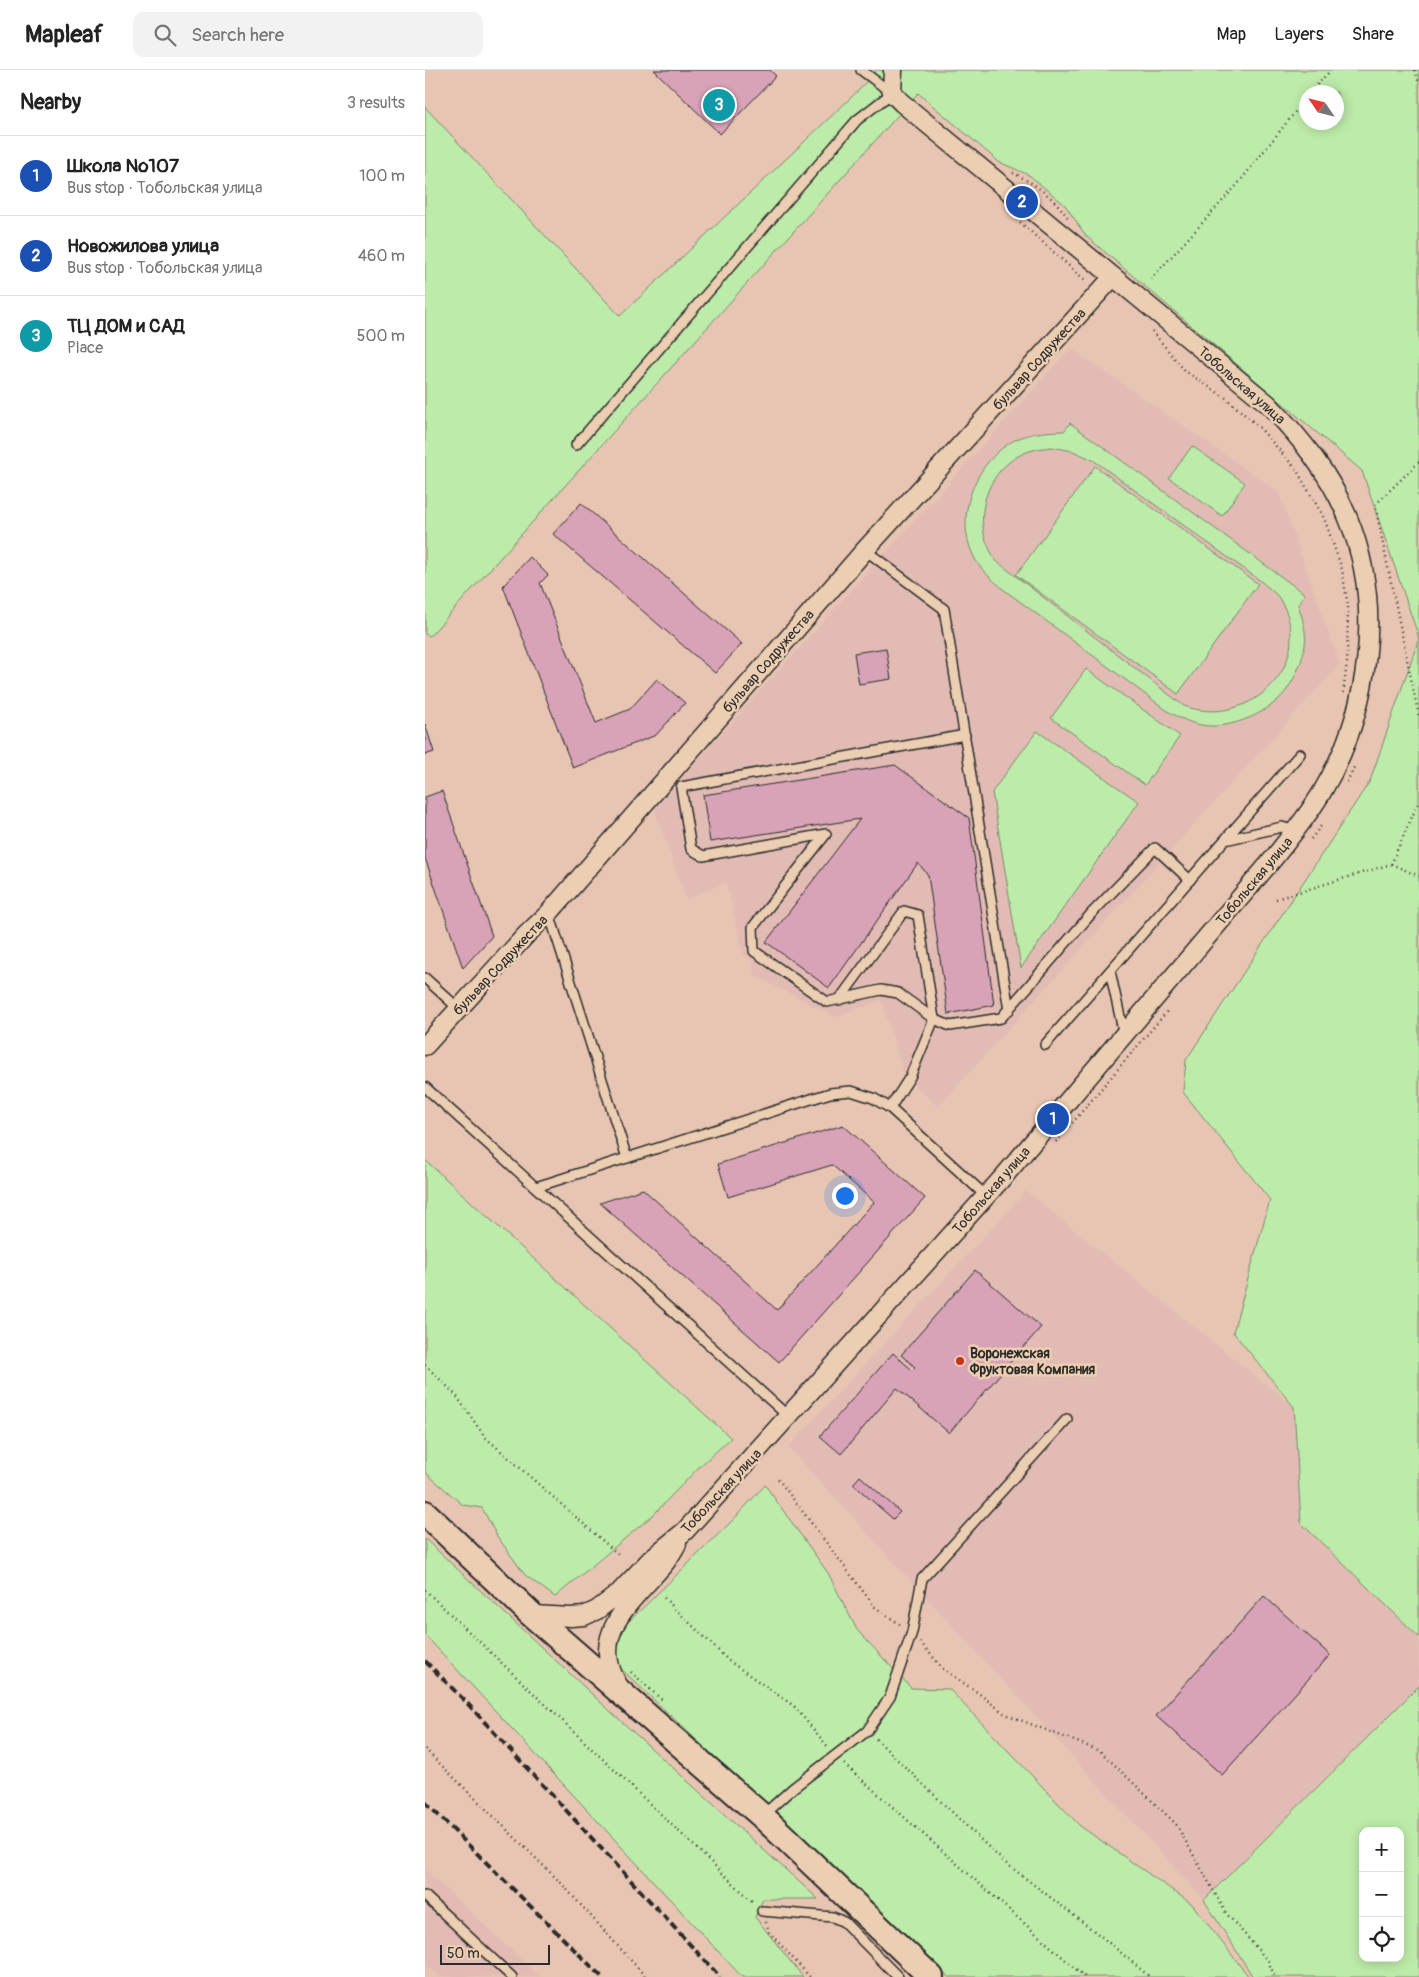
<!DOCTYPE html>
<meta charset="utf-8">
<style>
:root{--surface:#fff;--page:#f2f2f2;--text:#222;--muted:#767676;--line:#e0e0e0;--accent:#1a73e8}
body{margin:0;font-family:Pangolin,sans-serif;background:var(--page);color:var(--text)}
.controls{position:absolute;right:15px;bottom:15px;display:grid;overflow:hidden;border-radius:10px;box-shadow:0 2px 12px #0003}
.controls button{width:45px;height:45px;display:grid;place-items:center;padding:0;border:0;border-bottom:1px solid var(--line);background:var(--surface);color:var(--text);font:25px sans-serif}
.compass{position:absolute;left:874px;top:15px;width:45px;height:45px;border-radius:50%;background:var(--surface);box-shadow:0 2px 12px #0003;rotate:305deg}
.scale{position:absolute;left:15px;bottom:12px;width:110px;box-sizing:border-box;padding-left:5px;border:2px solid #2b2b2b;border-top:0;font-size:14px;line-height:18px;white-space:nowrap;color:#2b2b2b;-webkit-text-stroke:4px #ecceb2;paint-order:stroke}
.you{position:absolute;left:419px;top:1125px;width:18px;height:18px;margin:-12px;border:4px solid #fff;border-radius:50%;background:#1a73e8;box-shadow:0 0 0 8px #1a73e833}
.badge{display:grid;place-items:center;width:32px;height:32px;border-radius:50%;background:var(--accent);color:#fff;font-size:16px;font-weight:700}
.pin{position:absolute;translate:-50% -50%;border:2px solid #fff;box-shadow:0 1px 5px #0006}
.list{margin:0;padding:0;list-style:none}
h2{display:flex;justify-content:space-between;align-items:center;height:65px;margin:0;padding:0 20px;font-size:21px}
h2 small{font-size:16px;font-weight:400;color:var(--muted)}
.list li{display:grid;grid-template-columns:32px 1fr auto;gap:15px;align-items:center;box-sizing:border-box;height:80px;padding:0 20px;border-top:1px solid var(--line)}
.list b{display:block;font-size:19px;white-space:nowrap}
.list p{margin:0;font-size:16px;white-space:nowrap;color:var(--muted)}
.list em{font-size:16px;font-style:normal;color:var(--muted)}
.icon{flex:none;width:28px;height:28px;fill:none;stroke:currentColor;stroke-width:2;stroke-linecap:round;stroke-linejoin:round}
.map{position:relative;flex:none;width:994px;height:1907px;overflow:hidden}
header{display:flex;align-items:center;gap:30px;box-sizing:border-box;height:70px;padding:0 25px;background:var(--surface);border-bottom:1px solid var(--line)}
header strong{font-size:24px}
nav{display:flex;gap:28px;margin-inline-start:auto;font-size:18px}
.search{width:350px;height:45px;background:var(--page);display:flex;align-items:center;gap:12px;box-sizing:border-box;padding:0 18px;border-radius:10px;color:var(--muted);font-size:19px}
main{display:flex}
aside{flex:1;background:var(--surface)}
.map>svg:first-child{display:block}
</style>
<header>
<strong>Mapleaf</strong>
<div class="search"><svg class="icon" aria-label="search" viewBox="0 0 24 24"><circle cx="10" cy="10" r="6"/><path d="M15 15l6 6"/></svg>Search here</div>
<nav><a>Map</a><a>Layers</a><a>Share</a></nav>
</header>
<main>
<aside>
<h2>Nearby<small>3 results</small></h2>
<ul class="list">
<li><span class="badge" style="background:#1a4fb4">1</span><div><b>Школа №107</b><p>Bus stop · Тобольская улица</p></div><em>100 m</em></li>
<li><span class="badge" style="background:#1a4fb4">2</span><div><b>Новожилова улица</b><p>Bus stop · Тобольская улица</p></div><em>460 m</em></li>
<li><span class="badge" style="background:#0f9aa8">3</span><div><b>ТЦ ДОМ и САД</b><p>Place</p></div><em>500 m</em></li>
</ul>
</aside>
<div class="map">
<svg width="994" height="1907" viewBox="0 0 994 1907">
<rect width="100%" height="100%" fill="#e8c5b3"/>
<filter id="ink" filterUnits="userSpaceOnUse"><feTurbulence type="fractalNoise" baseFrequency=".02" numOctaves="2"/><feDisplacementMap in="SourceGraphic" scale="10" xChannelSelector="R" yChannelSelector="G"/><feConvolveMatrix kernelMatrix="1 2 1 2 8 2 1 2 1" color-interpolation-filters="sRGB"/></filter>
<g filter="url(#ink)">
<g fill="#e3bbb5">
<polygon points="646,278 854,422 915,594 513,1037 479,1005 456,930 411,947 330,906 327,890 318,884 301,812 261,830 229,738"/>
<polygon points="601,1121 869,1337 876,1453 994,1567 994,1616 779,1830 363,1377"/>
<polygon points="0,1799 115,1907 15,1907 0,1894"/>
</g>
<g fill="#bdeba9" stroke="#748b6a" fill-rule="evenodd">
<path d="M451,0H994V423L992,425L994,427V1567L876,1453L869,1337L808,1262L845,1130L758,1022L761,990L945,711L994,568L937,401L661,166L640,135L604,105L574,92L493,23L5,566L0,564V37L195,246L435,19ZM882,22H912V52H882Z"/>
<path d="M645,353L880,524L873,534C877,547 882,562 880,575C878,590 871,606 863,618C848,642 804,661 776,655C764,653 754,647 744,642L578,519C567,509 554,499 548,485C530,447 548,397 583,374C599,363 621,361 639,361ZM627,377L648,381L668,390L837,512C842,517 850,522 854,528C894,591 827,660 759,636L570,490C565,480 559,469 558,458C554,424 574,389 608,380C614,378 621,378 627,377Z"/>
<polygon points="767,376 820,413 797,446 744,408"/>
<polygon points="670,396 833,514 753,624 591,505"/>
<polygon points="661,599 755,666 720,715 626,648"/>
<polygon points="612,661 714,732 596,898 567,722"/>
<polygon points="0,1090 306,1368 274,1397 228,1445 130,1527 100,1505 72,1466 57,1438 38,1435 0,1402"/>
<polygon points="340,1415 403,1503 432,1560 486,1618 524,1619 655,1756 767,1834 824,1907 523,1907 193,1596 190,1585 192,1563 309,1449"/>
<polygon points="0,1469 185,1641 393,1829 338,1829 330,1847 378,1907 317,1907 0,1565"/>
<path d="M994,1616V1907H828L779,1830ZM938,1761H975V1888H938Z"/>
</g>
<g fill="#d8a3b9" stroke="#2b2b2b">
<polygon points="229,0 345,0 351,6 295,64"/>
<polygon points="156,433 317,574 290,603 128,464"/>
<polygon points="105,487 123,505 115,513 171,653 205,639 232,609 260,633 231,665 148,698 78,516"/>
<polygon points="461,578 466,609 434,614 429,583"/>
<polygon points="0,654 9,682 0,685"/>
<polygon points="470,695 544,748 569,935 523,944 503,805 493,793 404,918 341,872 435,749 285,772 278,725"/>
<polygon points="17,721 67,866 38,898 0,788 0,727"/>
<polygon points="418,1055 500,1128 354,1292 175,1133 218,1119 352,1240 449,1132 407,1095 303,1127 293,1094"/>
<polygon points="550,1200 616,1257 524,1363 472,1318 416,1384 395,1366 468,1283 487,1300 490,1297 476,1285"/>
<polygon points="435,1406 475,1442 468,1449 428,1414"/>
<polygon points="839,1526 905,1585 797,1705 731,1646"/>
</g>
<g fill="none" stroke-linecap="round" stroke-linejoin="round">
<g stroke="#2b2b2b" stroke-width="12">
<g id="lane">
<polyline points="151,375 432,50 467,23 436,0"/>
<polyline points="440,480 519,539 584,940"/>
<polyline points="540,665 256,717 266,779 278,786 401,764 328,857 329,881 402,932 456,920 473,923 509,949 525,956 576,948 666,844 730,778 765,810"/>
<polyline points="800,770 857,757 871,761"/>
<polyline points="124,843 202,1088"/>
<polyline points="685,901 699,965"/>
<polyline points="0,908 34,939"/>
<polyline points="414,930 479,841 493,845 509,949 485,1007 465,1038"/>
<polyline points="620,975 875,684"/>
<polyline points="0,1017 364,1347"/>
<polyline points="111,1117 405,1023 426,1021 448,1028 465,1038 561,1126"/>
<polyline points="337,1746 368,1718 442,1661 465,1627 487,1562 497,1509 642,1349"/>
<polyline points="0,1826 87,1907"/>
<polyline points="337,1841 408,1847 419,1852 473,1907"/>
</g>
</g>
<g stroke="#2b2b2b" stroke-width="21">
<g id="street">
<polyline points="0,976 101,865 124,843 440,480 688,207"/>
<path d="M107,1545L146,1547L159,1546L172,1540L193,1524L227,1488L260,1461L580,1105L848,789C865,767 883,746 897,722C945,641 959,536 923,448C905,404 876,368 843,334L477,33L467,23L468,0"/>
<path d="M195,1618C160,1565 209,1530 239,1494C244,1488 248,1481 252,1474"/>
</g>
</g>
<g stroke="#2b2b2b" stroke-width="28">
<polyline id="secondary" points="0,1443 107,1545 337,1746 506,1907"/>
</g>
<g stroke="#2b2b2b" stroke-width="2.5" stroke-dasharray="1 4" stroke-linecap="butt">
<polyline points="990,0 994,13"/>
<polyline points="885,22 906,0"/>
<path d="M588,103C609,113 630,128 643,148"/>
<polyline points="595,152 662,212"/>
<polyline points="726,209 812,115 882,27"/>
<polyline points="727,261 760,301 801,328 834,357 871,399 899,448 917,499 923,537 922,592 918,624"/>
<polyline points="994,392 950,435 994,647"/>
<polyline points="922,712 930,695"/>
<polyline points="886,769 896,756"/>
<polyline points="966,794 994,806"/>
<polyline points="851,829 966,794 994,731"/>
<polyline points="631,1072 744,939"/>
<polyline points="0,1295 30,1324 60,1367 195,1486"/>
<polyline points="353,1409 450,1537 476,1555"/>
<polyline points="0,1520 329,1833"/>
<polyline points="239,1528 304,1591 369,1636 403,1677"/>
<polyline points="495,1572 519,1600 552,1622 580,1644 675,1681 751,1754 801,1843 843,1891 850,1907"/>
<polyline points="206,1602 237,1630"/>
<polyline points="451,1669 578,1791 677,1867 725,1907"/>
<polyline points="0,1679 136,1813 221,1907"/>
<polyline points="419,1694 660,1907"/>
<polyline points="341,1852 344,1862 385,1907"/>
</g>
<use href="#lane" stroke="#ecceb2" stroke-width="9"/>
<use href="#street" stroke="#ecceb2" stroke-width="18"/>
<use href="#secondary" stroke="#ecceb2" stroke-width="24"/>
<g stroke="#2b2b2b" stroke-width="4" stroke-dasharray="8 4" stroke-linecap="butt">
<polyline points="0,1591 41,1632 295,1907"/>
<polyline points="0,1732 177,1907"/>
</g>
</g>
</g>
<circle fill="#c8321e" stroke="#ecceb2" stroke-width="2" cx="535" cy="1291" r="5"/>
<g text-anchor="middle" stroke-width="5" stroke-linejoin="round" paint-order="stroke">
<g font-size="14" fill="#2b2b2b" stroke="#ecceb2">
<text transform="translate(614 289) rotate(-48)" y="5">бульвар Содружества</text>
<text transform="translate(817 315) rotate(41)" y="5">Тобольская улица</text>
<text transform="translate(343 591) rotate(-49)" y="5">бульвар Содружества</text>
<text transform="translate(829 811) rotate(-50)" y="5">Тобольская улица</text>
<text transform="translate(75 895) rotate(-47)" y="5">бульвар Содружества</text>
<text transform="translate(566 1120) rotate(-49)" y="5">Тобольская улица</text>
<text transform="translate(296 1421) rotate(-47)" y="5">Тобольская улица</text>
</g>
<g font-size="14" font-weight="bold" fill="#2b2b2b" stroke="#ecceb2" text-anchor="start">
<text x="545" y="1288">Воронежская<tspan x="545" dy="16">Фруктовая Компания</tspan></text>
</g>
</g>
</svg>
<div class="controls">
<button>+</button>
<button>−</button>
<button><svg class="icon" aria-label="locate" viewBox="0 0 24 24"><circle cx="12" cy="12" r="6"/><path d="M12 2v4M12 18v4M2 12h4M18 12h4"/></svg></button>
</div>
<svg class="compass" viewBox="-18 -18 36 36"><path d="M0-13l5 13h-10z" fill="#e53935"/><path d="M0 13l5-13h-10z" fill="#767676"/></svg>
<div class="scale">50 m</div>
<div class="you"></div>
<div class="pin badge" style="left:628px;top:1049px;background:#1a4fb4">1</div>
<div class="pin badge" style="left:597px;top:132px;background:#1a4fb4">2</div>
<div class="pin badge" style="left:294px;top:35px;background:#0f9aa8">3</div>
</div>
</main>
